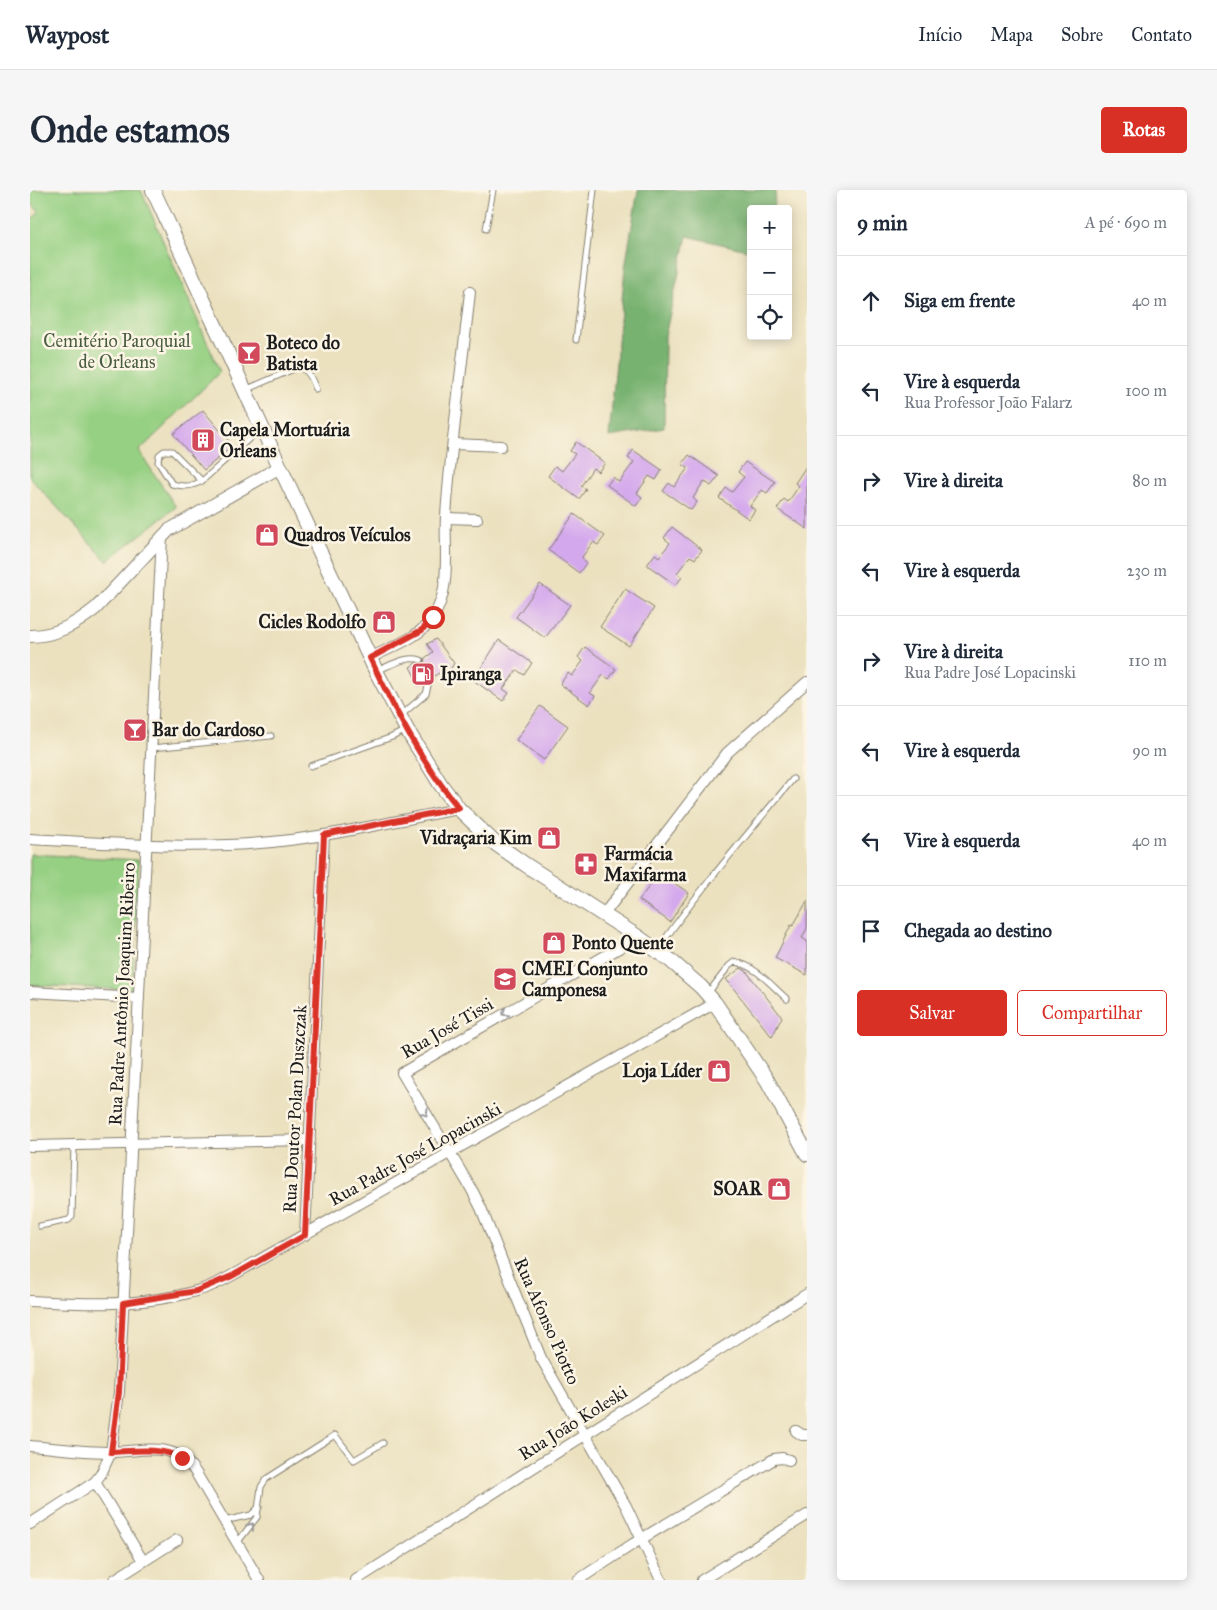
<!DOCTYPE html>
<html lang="pt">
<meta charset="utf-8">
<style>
:root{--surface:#fff;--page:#f6f6f7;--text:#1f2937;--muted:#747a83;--line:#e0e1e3;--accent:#d93025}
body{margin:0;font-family:"IM FELL Great Primer",serif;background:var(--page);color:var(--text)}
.controls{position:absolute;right:15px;top:15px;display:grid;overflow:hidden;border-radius:5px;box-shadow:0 2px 12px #0003}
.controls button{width:45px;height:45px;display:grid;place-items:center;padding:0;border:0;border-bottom:1px solid var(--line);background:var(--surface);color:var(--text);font:25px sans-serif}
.stop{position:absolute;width:15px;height:15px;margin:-11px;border:4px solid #d93025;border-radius:50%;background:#fff}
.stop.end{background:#d93025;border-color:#fff;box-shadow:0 1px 5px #0008}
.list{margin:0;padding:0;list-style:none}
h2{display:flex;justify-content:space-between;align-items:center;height:65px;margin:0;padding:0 20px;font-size:21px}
h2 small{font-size:16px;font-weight:400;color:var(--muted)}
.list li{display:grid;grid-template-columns:32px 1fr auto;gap:15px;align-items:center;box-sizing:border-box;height:90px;padding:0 20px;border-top:1px solid var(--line)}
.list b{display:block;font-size:19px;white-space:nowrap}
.list p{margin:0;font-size:16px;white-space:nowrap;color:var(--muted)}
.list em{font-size:16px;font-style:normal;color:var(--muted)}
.actions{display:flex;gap:10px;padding:15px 20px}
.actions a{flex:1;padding:11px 0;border:1px solid var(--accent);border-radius:5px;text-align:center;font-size:18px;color:var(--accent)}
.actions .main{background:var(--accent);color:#fff}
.icon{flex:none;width:28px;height:28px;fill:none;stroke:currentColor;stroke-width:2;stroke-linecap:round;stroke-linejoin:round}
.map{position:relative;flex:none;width:777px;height:1390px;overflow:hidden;border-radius:5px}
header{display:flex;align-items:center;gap:30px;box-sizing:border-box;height:70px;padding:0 25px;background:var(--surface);border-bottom:1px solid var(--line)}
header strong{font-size:24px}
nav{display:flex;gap:28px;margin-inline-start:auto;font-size:18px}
.intro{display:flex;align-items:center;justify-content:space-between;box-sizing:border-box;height:120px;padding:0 30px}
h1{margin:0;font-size:35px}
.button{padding:12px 22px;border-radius:5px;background:var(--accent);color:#fff;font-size:18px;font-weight:700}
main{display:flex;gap:30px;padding:0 30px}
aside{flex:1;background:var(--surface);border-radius:5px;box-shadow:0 2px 12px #0003}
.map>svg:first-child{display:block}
</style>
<header>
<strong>Waypost</strong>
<nav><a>Início</a><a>Mapa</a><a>Sobre</a><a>Contato</a></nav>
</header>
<div class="intro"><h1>Onde estamos</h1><a class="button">Rotas</a></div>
<main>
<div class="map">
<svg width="777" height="1390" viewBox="0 0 777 1390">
<rect width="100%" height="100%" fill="#fcf5e5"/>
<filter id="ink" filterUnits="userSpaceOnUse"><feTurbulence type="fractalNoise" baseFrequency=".02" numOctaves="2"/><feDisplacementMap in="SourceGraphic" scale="10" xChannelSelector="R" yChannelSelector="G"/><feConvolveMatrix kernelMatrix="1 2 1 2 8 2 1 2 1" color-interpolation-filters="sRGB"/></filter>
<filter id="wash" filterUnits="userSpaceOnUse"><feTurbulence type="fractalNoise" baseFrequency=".0096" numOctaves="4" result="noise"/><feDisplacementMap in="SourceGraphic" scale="20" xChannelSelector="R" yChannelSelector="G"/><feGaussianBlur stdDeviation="1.12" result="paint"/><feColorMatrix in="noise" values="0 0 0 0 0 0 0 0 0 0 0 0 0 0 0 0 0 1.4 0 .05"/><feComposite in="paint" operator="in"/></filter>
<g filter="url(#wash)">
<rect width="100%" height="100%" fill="#ebe1bf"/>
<g fill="#96d083" stroke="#597650">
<polygon points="0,0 111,0 190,182 109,261 146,317 77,371 0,288 0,31 9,22 0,12"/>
<polygon points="0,664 109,670 102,800 0,795"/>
</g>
<polygon fill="#78b271" stroke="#4a6746" points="608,0 746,0 743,19 721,19 721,61 657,46 635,146 634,238 579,247 595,78"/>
<g id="blocks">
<g fill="#d4a8ed">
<polygon points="173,220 203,256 174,280 143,244"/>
<polygon points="546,252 575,273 568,282 563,278 551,296 556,299 549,309 518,286 525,276 532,281 545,264 540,261"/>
<polygon points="603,260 632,280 626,290 619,286 607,303 612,307 606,316 577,295 583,287 589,292 604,272 598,268"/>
<polygon points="659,265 689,286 681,296 674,291 663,308 667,312 661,320 633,301 639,293 644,297 658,278 652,274"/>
<polygon points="715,272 745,292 737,303 732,300 720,316 725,320 719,329 689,308 696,298 702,302 714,287 708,282"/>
<polygon points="777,275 777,339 747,319 754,309 758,312 769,296 765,293"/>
<polygon points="544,324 575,346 568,355 563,352 552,367 556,373 549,383 518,360"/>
<polygon points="642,337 672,360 665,369 660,366 647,383 652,387 646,395 617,375 625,364 629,367 640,353 634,348"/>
<polygon points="510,394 540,415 515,448 486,427"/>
<polygon points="595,399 624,418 599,456 570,437"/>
<polygon points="406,449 424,473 418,484 415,480 404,486 398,484 395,491 389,494 380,477 386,473 394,473 395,468 403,462 397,454"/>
<polygon points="469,450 502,473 494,485 487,480 473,499 479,503 473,511 443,490"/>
<polygon points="555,457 586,479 579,489 573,485 560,503 565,506 559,515 530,494 538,483 542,486 553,471 548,467"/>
<polygon points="510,516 538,536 514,570 486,550"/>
<polygon points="629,683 659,703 640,732 609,710"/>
<polygon points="777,711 777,738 772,748 777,751 777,785 745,768 761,735 763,736"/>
<polygon points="711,778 716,781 752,827 742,847 696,789"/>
</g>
</g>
</g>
<g filter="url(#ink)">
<use href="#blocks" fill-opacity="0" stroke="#847e6e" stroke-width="1"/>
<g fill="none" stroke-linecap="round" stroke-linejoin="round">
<g stroke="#847e6e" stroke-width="7">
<g id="service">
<polyline points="456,39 463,0"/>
<polyline points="546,150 564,0"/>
<path d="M215,200L266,178C279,178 281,188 286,199"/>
<path d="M172,291L142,261H134L129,265L128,272L142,294C154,297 161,297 172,291L230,239"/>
<path d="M346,481C360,476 376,465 391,470"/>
<polyline points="370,526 396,504 400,488"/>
<polyline points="122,558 241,546"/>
<polyline points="281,576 362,547 376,540"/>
<path d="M628,759C669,700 717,645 763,589"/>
<path d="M678,803L699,776L704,772C724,774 742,796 757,809"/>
<polyline points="10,1036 39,1030 42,1026 44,956"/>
<polyline points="194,1331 221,1325 229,1317"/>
<polyline points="207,1353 227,1327 231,1297 236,1289 305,1245 324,1270 353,1253"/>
</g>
</g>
<g stroke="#847e6e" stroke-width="12">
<g id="minor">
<polyline points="423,254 471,256"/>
<polyline points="416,328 447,329"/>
<path d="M340,468C361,457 390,448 403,427C422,399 414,358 416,326C421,251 432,177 440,102"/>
<path d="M0,649C81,653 162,660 242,652C305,646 367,630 429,619"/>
<polyline points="574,724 697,563 777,492"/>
<polyline points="608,747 372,883 442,1000 451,1018 511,1168 596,1316 631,1390"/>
<polyline points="0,802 109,808"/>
<polyline points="0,956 280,950"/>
<polyline points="275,1045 294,645"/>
<path d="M0,1111C55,1114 112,1117 166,1101C178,1098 190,1092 201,1086L685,813"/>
<polyline points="766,1241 772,1245 777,1245"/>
<path d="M0,1256C27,1258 54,1262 81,1262C101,1262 124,1256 143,1263C154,1267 160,1274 166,1283L229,1390"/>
<polyline points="65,1292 113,1371"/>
<polyline points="0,1334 65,1292 71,1284 81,1262 89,1202 132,346"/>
<polyline points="84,1390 147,1350"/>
<polyline points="326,1390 777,1104"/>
<polyline points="548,1390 603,1354 744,1269 752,1268 759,1270"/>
<polyline points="672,1390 777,1325"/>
</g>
</g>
<g stroke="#847e6e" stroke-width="14">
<path id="tertiary" d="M0,446C26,446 46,434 66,418L139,340L250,277"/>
</g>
<g stroke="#847e6e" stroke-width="16">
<polyline id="secondary" points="123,0 250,277 346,481 377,540 411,595 429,619 466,654 499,677 608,747 640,770 671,797 685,813 737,890 777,964"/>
</g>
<use href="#service" stroke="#fff" stroke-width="5"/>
<use href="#minor" stroke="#fff" stroke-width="10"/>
<use href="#tertiary" stroke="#fff" stroke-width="12"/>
<use href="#secondary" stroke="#fff" stroke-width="14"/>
</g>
<defs><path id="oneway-chevron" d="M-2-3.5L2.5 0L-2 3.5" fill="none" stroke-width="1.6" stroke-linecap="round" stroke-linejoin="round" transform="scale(1.25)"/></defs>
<g stroke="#999">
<use href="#oneway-chevron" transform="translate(475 823) rotate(150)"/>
<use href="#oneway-chevron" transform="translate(395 923) rotate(59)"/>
<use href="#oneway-chevron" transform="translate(221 1336) rotate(-52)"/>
</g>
</g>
<g fill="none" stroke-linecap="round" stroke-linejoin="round" filter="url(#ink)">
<path stroke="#d93025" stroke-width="6" d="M152,1268C130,1257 106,1261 81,1262L89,1202L93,1113L166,1101L202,1086L275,1045L294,645L429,618C392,574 365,520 340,468L392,440L403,427"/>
</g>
<defs>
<g id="bar-square" transform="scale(1.25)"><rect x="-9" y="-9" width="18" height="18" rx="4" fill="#d1495b" stroke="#fcf5e5"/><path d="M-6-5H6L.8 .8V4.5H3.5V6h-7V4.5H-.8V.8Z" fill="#fff"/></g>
<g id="building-square" transform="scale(1.25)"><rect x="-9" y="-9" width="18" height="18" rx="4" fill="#d1495b" stroke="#fcf5e5"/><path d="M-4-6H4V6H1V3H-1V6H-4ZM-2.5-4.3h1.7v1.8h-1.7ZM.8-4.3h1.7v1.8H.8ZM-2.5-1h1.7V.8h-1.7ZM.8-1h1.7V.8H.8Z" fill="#fff"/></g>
<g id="shop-square" transform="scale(1.25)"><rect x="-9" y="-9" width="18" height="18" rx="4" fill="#d1495b" stroke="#fcf5e5"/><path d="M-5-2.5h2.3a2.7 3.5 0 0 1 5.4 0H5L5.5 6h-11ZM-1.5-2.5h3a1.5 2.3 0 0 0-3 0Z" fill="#fff"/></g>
<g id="fuel-square" transform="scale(1.25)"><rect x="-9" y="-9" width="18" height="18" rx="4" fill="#d1495b" stroke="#fcf5e5"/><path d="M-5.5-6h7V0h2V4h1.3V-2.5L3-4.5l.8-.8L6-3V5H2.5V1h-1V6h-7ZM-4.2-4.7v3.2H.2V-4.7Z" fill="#fff"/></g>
<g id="pharmacy-square" transform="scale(1.25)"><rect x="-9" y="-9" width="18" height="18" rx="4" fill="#d1495b" stroke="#fcf5e5"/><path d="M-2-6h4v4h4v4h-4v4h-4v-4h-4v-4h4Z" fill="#fff"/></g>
<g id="school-square" transform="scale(1.25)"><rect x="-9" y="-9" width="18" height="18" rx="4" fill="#d1495b" stroke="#fcf5e5"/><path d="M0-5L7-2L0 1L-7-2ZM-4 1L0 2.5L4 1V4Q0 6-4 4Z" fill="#fff"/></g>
</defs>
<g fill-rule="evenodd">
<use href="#bar-square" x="219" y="163"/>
<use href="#building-square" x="173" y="250"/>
<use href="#shop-square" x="237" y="345"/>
<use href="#shop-square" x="354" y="432"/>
<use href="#fuel-square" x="393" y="484"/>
<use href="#bar-square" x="105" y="540"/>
<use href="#shop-square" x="519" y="648"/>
<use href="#pharmacy-square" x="556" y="674"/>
<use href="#shop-square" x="524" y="753"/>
<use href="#school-square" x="475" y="789"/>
<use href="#shop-square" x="689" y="881"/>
<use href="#shop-square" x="749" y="999"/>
</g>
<g text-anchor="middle" stroke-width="5" stroke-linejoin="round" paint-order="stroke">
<g font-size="18" fill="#475b40" stroke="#fcf5e5">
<text x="87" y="157">Cemitério Paroquial<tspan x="87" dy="21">de Orleans</tspan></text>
</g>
<g font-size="18" font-weight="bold" fill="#1c1c1c" stroke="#fcf5e5" text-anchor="start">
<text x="236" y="159">Boteco do<tspan x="236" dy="21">Batista</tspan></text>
<text x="190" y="246">Capela Mortuária<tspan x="190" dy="21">Orleans</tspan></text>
<text x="254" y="351">Quadros Veículos</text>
<text x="336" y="438" text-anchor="end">Cicles Rodolfo</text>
<text x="410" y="490">Ipiranga</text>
<text x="122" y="546">Bar do Cardoso</text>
<text x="502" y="654" text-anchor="end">Vidraçaria Kim</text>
<text x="574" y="670">Farmácia<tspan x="574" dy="21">Maxifarma</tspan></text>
<text x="542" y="759">Ponto Quente</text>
<text x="492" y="785">CMEI Conjunto<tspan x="492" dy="21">Camponesa</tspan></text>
<text x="672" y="887" text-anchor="end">Loja Líder</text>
<text x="732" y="1005" text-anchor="end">SOAR</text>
</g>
<g font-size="18" fill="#1c1c1c" stroke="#fcf5e5">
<text transform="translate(92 804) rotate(-87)" y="6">Rua Padre Antônio Joaquim Ribeiro</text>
<text transform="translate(417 838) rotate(-30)" y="6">Rua José Tissi</text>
<text transform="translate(265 919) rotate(-87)" y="6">Rua Doutor Polan Duszczak</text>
<text transform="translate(385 964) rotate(-29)" y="6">Rua Padre José Lopacinski</text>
<text transform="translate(517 1131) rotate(66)" y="6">Rua Afonso Piotto</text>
<text transform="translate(543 1233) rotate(-32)" y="6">Rua João Koleski</text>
</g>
</g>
</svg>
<div class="controls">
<button>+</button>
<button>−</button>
<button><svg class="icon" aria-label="locate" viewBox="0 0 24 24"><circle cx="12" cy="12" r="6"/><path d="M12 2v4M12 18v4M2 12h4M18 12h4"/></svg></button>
</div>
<div class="stop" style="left:403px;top:427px"></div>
<div class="stop end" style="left:152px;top:1268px"></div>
</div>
<aside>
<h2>9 min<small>A pé · 690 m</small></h2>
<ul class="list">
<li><svg class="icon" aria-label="ahead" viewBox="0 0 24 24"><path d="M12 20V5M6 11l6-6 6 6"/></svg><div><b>Siga em frente</b></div><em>40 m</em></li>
<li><svg class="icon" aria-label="left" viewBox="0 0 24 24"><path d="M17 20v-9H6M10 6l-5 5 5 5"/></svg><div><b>Vire à esquerda</b><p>Rua Professor João Falarz</p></div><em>100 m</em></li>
<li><svg class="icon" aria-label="right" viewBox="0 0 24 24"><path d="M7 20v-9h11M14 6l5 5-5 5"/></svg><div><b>Vire à direita</b></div><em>80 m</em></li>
<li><svg class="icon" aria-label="left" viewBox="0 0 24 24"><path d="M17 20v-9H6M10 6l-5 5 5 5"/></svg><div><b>Vire à esquerda</b></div><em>230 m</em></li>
<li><svg class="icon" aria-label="right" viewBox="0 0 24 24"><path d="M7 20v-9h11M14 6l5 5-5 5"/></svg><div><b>Vire à direita</b><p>Rua Padre José Lopacinski</p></div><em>110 m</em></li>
<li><svg class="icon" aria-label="left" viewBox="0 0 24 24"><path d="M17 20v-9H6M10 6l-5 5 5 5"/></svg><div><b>Vire à esquerda</b></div><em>90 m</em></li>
<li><svg class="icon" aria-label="left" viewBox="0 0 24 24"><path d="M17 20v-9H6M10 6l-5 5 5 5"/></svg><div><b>Vire à esquerda</b></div><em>40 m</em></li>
<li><svg class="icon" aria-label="arrive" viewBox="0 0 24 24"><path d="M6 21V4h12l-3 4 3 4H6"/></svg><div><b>Chegada ao destino</b></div></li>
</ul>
<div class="actions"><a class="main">Salvar</a><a>Compartilhar</a></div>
</aside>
</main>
